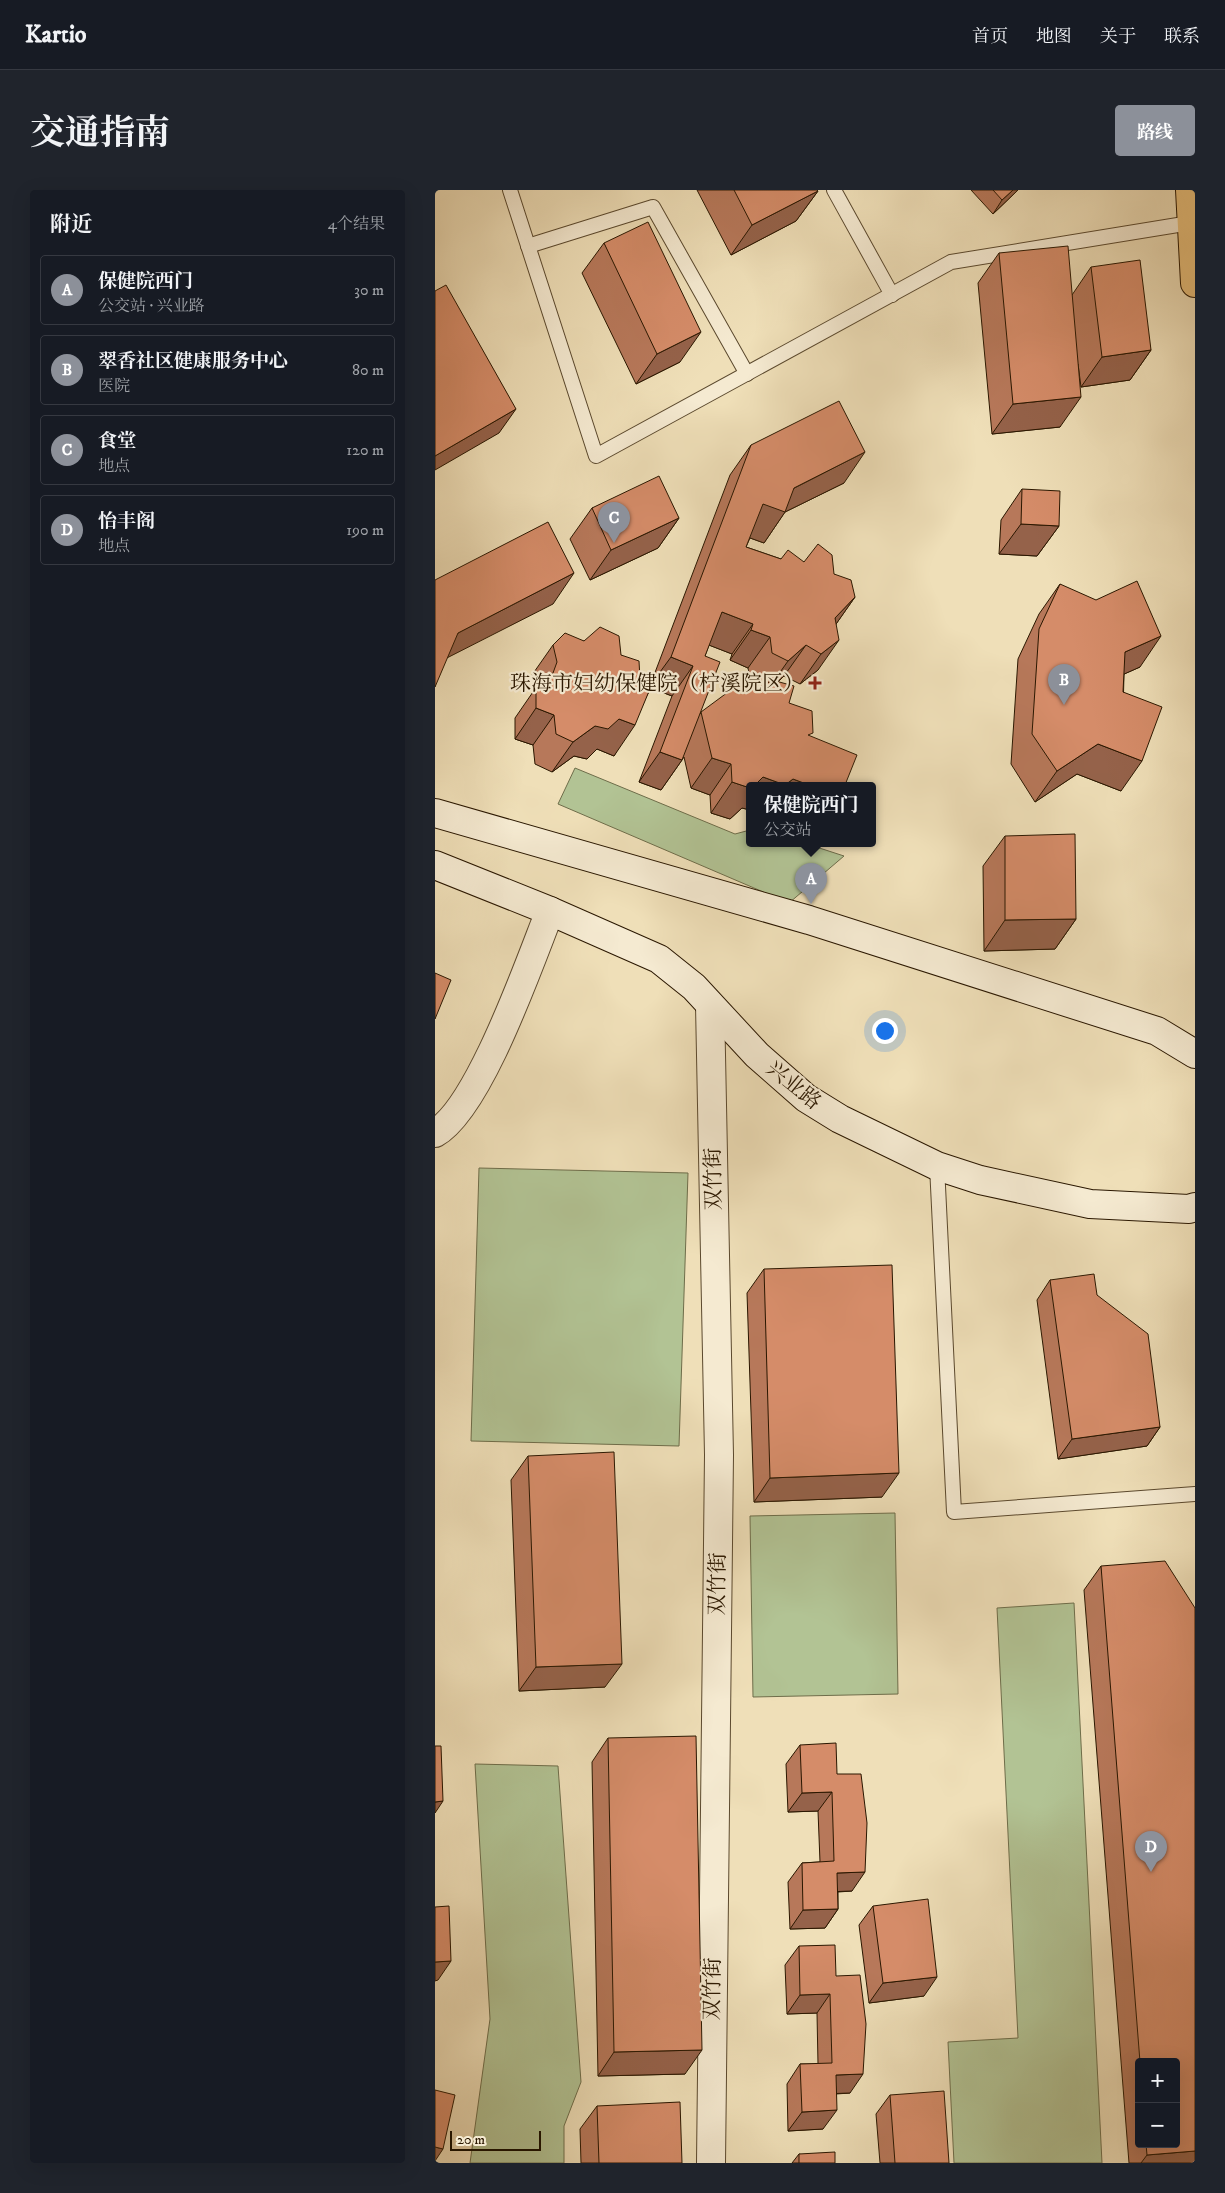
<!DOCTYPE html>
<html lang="zh">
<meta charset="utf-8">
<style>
:root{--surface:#171b24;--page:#20242c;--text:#f1f3f6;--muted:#9ea1a6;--line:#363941;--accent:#8c9099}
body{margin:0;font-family:"IM FELL DW Pica","Noto Serif SC",serif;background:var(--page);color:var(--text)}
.controls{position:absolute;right:15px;bottom:15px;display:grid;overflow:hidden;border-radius:5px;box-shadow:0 5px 20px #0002}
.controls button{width:45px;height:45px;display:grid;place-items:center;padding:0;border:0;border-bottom:1px solid var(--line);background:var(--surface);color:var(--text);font:25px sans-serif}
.scale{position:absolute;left:15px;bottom:12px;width:91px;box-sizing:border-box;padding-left:5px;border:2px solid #2a1700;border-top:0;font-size:14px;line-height:18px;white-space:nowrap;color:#2a1700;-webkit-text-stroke:4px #f5ead1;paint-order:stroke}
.you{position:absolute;left:449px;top:840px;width:18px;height:18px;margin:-12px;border:4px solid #fff;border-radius:50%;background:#1a73e8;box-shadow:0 0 0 8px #1a73e833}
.badge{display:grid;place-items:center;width:32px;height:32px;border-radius:50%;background:var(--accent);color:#fff;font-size:16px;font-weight:700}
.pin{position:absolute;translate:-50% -41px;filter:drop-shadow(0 1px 2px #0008)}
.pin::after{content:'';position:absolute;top:26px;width:18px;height:15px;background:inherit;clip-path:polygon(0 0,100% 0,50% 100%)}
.popup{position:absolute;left:311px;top:592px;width:130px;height:65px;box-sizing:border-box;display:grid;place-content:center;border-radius:5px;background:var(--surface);filter:drop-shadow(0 1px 4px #0005);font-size:16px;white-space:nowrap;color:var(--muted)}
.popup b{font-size:19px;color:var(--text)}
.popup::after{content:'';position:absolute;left:50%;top:100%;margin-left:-10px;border:10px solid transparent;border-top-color:var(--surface)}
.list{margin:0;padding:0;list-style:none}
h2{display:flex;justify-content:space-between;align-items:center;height:65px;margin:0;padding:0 20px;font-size:21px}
h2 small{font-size:16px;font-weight:400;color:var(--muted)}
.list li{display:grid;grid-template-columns:32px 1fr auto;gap:15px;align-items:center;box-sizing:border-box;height:70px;margin:0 10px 10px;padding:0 10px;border:1px solid var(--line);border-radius:5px}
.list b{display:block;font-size:19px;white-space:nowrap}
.list p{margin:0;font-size:16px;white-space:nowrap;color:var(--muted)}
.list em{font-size:16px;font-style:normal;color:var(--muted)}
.map{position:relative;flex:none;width:760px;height:1973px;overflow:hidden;border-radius:5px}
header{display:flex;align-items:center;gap:30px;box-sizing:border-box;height:70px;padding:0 25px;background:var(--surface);border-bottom:1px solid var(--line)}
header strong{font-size:24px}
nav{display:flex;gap:28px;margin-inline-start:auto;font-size:18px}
.intro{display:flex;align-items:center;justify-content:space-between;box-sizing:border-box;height:120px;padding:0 30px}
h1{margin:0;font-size:35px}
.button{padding:12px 22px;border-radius:5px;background:var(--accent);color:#fff;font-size:18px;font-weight:700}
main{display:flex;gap:30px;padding:0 30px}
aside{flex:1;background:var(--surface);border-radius:5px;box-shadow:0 5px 20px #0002}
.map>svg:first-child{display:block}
</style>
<header>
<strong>Kartio</strong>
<nav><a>首页</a><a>地图</a><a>关于</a><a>联系</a></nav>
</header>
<div class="intro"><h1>交通指南</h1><a class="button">路线</a></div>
<main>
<aside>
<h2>附近<small>4个结果</small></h2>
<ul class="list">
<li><span class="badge">A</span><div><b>保健院西门</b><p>公交站 · 兴业路</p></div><em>30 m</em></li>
<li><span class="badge">B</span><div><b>翠香社区健康服务中心</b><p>医院</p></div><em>80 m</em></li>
<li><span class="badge">C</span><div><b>食堂</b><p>地点</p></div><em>120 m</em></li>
<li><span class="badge">D</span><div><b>怡丰阁</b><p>地点</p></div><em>190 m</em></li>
</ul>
</aside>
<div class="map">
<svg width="760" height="1973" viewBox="0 0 760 1973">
<rect width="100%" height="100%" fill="#efdfb8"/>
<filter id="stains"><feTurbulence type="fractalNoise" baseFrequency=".004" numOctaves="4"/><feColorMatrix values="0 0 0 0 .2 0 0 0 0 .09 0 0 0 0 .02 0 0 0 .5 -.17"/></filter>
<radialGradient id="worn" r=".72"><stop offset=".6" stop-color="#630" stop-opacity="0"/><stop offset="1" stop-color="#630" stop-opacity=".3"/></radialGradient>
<g fill="#b2c394" stroke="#6e6d4a">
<polygon points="140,578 300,644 315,640 315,653 369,653 409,666 354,713 123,614"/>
<polygon points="44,978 253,983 244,1256 36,1251"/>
<polygon points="460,1323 463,1504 318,1507 315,1326"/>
<polygon points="639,1413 667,1973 519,1973 513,1852 583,1848 562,1418"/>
<polygon points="40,1574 123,1576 146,1892 129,1936 129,1973 35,1973 55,1829"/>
</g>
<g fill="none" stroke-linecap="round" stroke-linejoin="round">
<g stroke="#5b492e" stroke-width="16">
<g id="service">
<polyline points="75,0 161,266 516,72 755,33"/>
<polyline points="399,0 457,105"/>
<polyline points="93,56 218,17 312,184"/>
<polyline points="502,976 519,1322 760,1304"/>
</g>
</g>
<g stroke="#5b492e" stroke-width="30">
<g id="minor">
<polyline points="275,815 284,1265 276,1973"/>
<path d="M0,943C44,919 95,771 115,721"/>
</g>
</g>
<g stroke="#2a1700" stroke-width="30">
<g id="secondary">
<polyline points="0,623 374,730 722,841 760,864"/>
<polyline points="0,675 115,721 224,769 259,797 322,865 371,908 405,929 502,976 545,990 655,1014 754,1019 760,1017"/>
</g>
</g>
<g stroke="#2a1700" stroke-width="30">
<polyline id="primary" points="755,0 760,93"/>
</g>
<use href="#service" stroke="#f5ead1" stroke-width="14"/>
<use href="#minor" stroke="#f5ead1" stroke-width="28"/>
<use href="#secondary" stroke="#f5ead1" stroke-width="28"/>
<use href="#primary" stroke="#e8c07c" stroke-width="28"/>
</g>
<g fill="#b7785a" stroke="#2a1700" fill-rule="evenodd">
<polygon points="262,0 382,0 383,1 361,31 296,65"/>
<polygon points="536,0 583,0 558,24"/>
<polygon points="169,53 245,172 201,194 147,83"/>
<polygon points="564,63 637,105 656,77 716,160 695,190 646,197 643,174 625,237 557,244 543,93"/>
<path d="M316,255L409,293L350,322L329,353L315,348L311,357L346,369L369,372L399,384L420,407L401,434L383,480L365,494L349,486L343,492L315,595V620L307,618L295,629L276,623L275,605L256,598L249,567L247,570L226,600L204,592L237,506L216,498L179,566L162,559L152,569L139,566L117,582L100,574L98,555L80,549V528L100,499L97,485L118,455L149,451L186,465L205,489L216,493L295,285ZM274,455L297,464L295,470L313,478L316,493L325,498L266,522L265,524L270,466Z"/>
<polygon points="587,299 624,336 602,366 564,364 566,330"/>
<polygon points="157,318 244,328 223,358 155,390 135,349"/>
<polygon points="625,394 705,477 689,484 686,601 642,584 600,612 576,574 583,469 604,424"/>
<polygon points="570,646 641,729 620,759 549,761 548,676"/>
<polygon points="329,1079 447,1307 319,1312 312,1103"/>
<polygon points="615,1090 662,1105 725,1237 712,1256 623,1269 602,1110"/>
<polygon points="93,1266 170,1497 84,1501 76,1290"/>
<path d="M666,1376L760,1973H694L649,1400ZM704,1872H741V1954H704Z"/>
<polygon points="173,1548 250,1884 163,1886 157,1572"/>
<polygon points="365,1555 402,1584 417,1701 403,1702 403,1719 390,1738 355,1739 353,1692 367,1673 385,1672 383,1621 353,1622 351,1574"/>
<polygon points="438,1716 489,1806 434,1813 424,1735"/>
<polygon points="364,1756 401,1786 415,1903 401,1904 388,1939 353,1941 352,1894 365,1874 383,1874 382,1823 352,1824 350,1775"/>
<polygon points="455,1905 514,1973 445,1973 441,1924"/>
<polygon points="162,1916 247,1973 146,1973 145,1939"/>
<polygon points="364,1964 400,1973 357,1973"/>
</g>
<g fill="#95624a" stroke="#2a1700">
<polygon points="578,0 583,0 558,24 567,10"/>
<polygon points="383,1 361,31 296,65 317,35"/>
<polygon points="266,142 245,172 201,194 222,164"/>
<polygon points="716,160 695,190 646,197 667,167"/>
<polygon points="646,207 625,237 557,244 578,214"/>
<polygon points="81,219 64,243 0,280 0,266"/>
<polygon points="430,262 409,293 350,322 329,353 307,345 328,314"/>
<polygon points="244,328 223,358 155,390 176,360"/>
<polygon points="586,334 624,336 602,366 564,364"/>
<polygon points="139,383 118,414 2,473 23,443"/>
<polygon points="420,407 399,437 400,428"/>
<polygon points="287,422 318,434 297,464 266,452"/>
<polygon points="316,440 335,447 313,478 295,470"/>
<polygon points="726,446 705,477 669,493 690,462"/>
<polygon points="404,450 383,480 365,494 386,464"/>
<polygon points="371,455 349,486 331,502 353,471"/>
<polygon points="236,467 258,476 237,506 214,497"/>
<polygon points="101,518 119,525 98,555 80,549"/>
<polygon points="184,529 200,535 179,566 162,559 152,569 139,566 117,582 138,552 160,536"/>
<polygon points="663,554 707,571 686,601 642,584 600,612 622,581"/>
<polygon points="225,562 247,570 226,600 204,592"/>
<polygon points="277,568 296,574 275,605 256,598"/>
<polygon points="328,587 350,595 320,595"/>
<polygon points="358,589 374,595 351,595"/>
<polygon points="297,592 315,598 315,620 307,618 295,629 276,623"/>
<polygon points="641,729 620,759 549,761 570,730"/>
<polygon points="725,1237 712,1256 623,1269 637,1249"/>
<polygon points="464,1283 447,1307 319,1312 335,1288"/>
<polygon points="187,1474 170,1497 84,1501 101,1477"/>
<polygon points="397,1602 383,1621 353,1622 367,1603"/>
<polygon points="8,1611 0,1623 0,1612"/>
<polygon points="430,1682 417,1701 389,1702 402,1683"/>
<polygon points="403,1719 390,1738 355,1739 368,1720"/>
<polygon points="16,1771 3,1790 0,1791 0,1772"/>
<polygon points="502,1787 489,1806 434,1813 448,1793"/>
<polygon points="395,1804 382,1823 352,1824 365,1805"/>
<polygon points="267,1860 250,1884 163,1886 179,1862"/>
<polygon points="428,1884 415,1903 387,1904 401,1885"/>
<polygon points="402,1920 388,1939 353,1941 367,1922"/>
<polygon points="0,1957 8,1959 0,1971"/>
<polygon points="760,1961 760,1973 706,1973 712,1965"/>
</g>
<g fill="#d58c69" stroke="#2a1700">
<polygon points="299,0 382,0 383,1 317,35"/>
<polygon points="558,0 578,0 567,10"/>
<polygon points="213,32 266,142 222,164 169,53"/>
<polygon points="633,56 646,207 578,214 564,63"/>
<polygon points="705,70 716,160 667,167 656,77"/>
<polygon points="11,95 81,219 0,266 0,101"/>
<polygon points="404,211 430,262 359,298 350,322 328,314 311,357 346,369 353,360 369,372 383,354 397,365 399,384 416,390 420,407 400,428 404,450 386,464 371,455 353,471 337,463 335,447 316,440 318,434 287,422 270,466 285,472 247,570 225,562 258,476 236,467 316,255"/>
<polygon points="224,286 244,328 176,360 157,318"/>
<polygon points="587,299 625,301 624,336 586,334"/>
<polygon points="113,332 139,383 23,443 0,497 0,390"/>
<polygon points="702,391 726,446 690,462 688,502 727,517 707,571 663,554 622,581 597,544 604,439 625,394 661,410"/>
<polygon points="165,437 184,446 186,465 204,471 205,489 217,494 200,535 184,529 173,539 160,536 138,552 121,544 119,525 101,518 101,497 118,483 122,472 118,455 130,443 149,451"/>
<polygon points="337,490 359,496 354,513 377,521 378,543 373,545 422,565 410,595 374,595 358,589 350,595 328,587 320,595 315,595 315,598 297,592 296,574 277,568 266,522 308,491 324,499"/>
<polygon points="640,644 641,729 570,730 570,646"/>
<polygon points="0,783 16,790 0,829"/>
<polygon points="457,1075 464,1283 335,1288 329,1079"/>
<polygon points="659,1084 662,1105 713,1144 725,1237 637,1249 615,1090"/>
<polygon points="179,1262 187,1474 101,1477 93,1266"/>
<polygon points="730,1371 760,1418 760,1961 712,1965 711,1954 741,1954 741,1872 705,1872 666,1376"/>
<polygon points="261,1546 267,1860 179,1862 173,1548"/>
<polygon points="401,1553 402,1584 426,1584 432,1633 430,1682 402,1683 403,1719 368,1720 367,1673 399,1671 397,1602 367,1603 365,1555"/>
<polygon points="0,1556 6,1556 8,1611 0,1612"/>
<polygon points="493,1709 502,1787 448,1793 438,1716"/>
<polygon points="14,1716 16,1771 0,1772 0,1717"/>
<polygon points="400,1755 401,1786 425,1785 431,1834 428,1884 401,1885 402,1920 367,1922 365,1874 397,1873 395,1804 365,1805 364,1756"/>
<polygon points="0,1900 20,1905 8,1959 0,1957"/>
<polygon points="509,1901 514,1973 460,1973 455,1905"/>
<polygon points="245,1912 247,1973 164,1973 162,1916"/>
<polygon points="400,1962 400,1973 364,1973 364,1964"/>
</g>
<path fill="#8f2418" stroke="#f5ead1" stroke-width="2" d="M377.5 485.5h5v5h5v5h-5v5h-5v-5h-5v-5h5z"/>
<g text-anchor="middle" stroke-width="4.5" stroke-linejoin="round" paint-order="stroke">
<g font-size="21" fill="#2a1700" stroke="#f5ead1" text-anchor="end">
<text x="369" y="500">珠海市妇幼保健院（柠溪院区）</text>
</g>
<g font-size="21" fill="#2a1700" stroke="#f5ead1">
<text transform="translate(359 895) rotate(39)" y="7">兴业路</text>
<text transform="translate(278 989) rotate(-91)" y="7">双竹街</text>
<text transform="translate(282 1394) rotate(-89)" y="7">双竹街</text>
<text transform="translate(277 1799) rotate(-89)" y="7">双竹街</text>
</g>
</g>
<rect width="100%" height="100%" filter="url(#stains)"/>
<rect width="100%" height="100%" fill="url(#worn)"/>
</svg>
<div class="controls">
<button>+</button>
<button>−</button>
</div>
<div class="scale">20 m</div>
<div class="you"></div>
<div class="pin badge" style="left:376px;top:714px">A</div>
<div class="popup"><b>保健院西门</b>公交站</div>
<div class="pin badge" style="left:629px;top:515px">B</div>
<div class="pin badge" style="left:179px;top:353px">C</div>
<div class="pin badge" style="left:716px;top:1682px">D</div>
</div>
</main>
